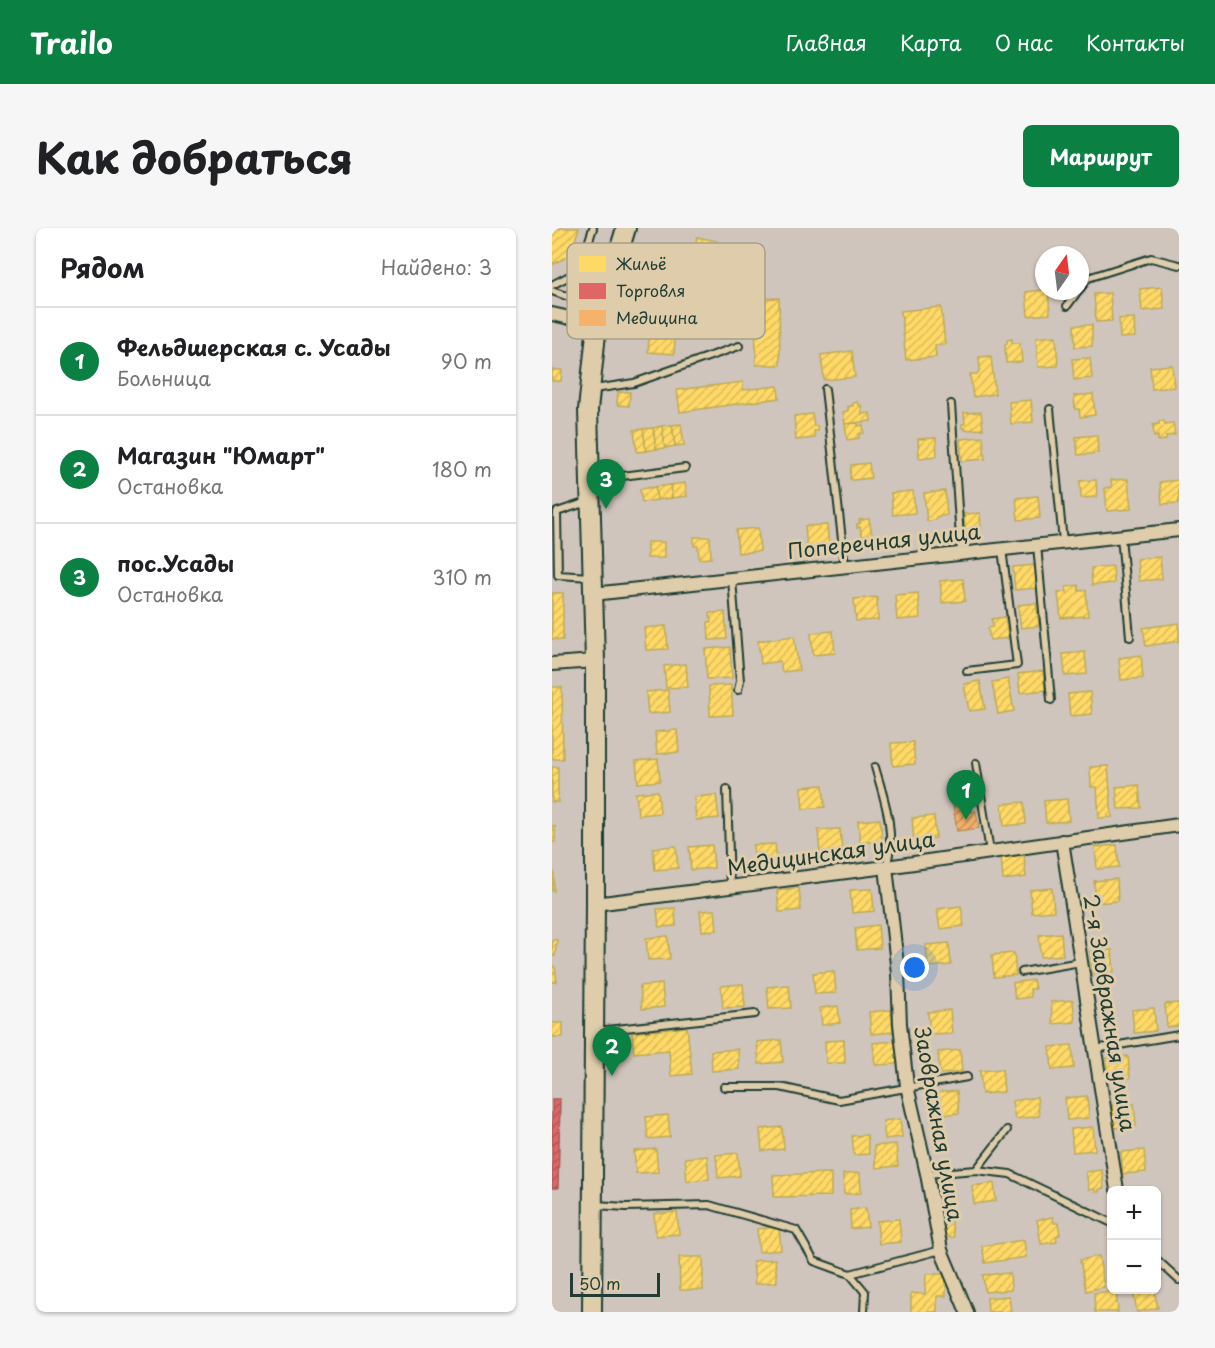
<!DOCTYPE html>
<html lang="ru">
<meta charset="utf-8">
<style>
:root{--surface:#fff;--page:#f6f6f6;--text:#202124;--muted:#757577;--line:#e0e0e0;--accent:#0b8043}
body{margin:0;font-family:"Playpen Sans",sans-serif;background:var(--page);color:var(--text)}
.controls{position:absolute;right:18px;bottom:18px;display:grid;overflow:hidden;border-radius:9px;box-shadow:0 2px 4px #0004}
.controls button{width:54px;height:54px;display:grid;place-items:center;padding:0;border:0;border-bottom:2px solid var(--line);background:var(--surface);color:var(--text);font:30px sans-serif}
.compass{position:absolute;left:483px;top:18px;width:54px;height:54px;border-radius:50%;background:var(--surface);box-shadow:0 2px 4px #0004;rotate:14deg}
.scale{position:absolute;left:18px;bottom:15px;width:90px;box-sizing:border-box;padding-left:6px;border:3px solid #1f3d34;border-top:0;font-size:16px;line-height:21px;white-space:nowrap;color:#1f3d34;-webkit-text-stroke:4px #deccaa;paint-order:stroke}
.you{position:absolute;left:363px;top:740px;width:21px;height:21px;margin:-15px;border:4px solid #fff;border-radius:50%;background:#1a73e8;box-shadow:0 0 0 9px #1a73e833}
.badge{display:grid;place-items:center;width:39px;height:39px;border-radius:50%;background:var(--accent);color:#fff;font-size:20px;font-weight:700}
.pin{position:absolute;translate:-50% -50px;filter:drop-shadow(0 2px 3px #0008)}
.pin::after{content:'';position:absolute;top:32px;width:21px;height:18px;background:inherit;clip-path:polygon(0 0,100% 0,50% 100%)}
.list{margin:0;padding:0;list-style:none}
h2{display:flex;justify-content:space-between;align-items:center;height:78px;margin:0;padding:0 24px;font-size:26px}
h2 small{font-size:20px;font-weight:400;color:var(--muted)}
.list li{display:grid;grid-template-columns:39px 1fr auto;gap:18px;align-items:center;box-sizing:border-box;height:108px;padding:0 24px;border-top:2px solid var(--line)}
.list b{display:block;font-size:22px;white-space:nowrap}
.list p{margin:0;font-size:20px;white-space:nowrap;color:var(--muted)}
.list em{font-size:20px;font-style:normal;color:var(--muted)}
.map{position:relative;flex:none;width:627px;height:1084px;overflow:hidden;border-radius:9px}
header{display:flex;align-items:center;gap:36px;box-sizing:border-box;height:84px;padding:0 30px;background:var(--accent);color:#fff}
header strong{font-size:28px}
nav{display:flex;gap:33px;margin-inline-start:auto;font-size:21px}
.intro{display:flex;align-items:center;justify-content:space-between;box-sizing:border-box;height:144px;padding:0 36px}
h1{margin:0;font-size:42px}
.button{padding:15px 27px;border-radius:9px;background:var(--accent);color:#fff;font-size:21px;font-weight:700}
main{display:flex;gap:36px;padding:0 36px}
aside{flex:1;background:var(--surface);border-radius:9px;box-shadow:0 2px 4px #0004}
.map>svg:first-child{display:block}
</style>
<header>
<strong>Trailo</strong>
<nav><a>Главная</a><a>Карта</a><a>О нас</a><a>Контакты</a></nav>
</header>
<div class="intro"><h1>Как добраться</h1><a class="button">Маршрут</a></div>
<main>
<aside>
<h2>Рядом<small>Найдено: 3</small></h2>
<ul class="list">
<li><span class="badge">1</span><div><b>Фельдшерская с. Усады</b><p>Больница</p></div><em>90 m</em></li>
<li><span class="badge">2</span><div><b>Магазин &quot;Юмарт&quot;</b><p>Остановка</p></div><em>180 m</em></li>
<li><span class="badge">3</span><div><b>пос.Усады</b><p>Остановка</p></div><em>310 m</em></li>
</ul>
</aside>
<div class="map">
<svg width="627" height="1084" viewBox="0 0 627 1084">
<defs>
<pattern id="homes-hatch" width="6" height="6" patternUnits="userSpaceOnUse" patternTransform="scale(1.5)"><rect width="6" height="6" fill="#ffd966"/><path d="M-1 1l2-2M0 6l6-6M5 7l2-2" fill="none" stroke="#dabb59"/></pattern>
<pattern id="shops-hatch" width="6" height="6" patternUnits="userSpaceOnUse" patternTransform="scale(1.5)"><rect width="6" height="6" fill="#e06666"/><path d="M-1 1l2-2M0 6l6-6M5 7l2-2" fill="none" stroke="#b55555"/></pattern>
<pattern id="health-hatch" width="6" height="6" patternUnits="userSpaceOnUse" patternTransform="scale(1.5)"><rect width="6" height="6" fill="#f6b26b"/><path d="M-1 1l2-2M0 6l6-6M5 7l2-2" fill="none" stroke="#c79259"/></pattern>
</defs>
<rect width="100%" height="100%" fill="#d0c5bc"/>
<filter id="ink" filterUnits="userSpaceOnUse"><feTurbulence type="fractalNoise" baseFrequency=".0167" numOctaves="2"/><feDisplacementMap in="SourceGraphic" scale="12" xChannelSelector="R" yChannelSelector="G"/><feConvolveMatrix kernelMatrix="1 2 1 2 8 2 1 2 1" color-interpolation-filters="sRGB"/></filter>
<g filter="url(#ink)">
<g fill="url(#homes-hatch)" stroke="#bcaa57" stroke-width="1.5">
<polygon points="0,0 27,0 18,27 0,37"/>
<polygon points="145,9 165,13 162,28 142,24"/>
<polygon points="610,59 612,81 590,83 588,61"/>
<polygon points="492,62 496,63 498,86 476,88 474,64"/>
<polygon points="100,65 126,67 122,126 96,124"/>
<polygon points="558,65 560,93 544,94 542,66"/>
<polygon points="227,70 228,137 204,137 203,71"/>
<polygon points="389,79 393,116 383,117 384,129 354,132 349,83"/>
<polygon points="582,90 583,109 568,110 567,91"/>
<polygon points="522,97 540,97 540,118 523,119"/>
<polygon points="504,108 506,138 486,139 484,110"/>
<polygon points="460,111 460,115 468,115 470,134 454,135 453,116 455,116 455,112"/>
<polygon points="300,123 303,149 272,152 269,127"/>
<polygon points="439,128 443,166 421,169 418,146 425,146 428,141 427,129"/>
<polygon points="538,130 540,150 522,152 520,131"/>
<polygon points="620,137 622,159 600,161 598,139"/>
<polygon points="0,142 10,142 9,153 0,153"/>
<polygon points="191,154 191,162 226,158 227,170 128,184 125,162"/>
<polygon points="66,164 78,164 77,178 65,177"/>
<polygon points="541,166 543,187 528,189 527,181 523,181 522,168"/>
<polygon points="479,172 481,194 459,196 457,174"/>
<polygon points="305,174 306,177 309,177 310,186 318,185 319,193 293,196 291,184 296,183 296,178 301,178 301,175"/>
<polygon points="429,184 431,201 413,202 413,200 410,200 410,196 413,196 412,185"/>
<polygon points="260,186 262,198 265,198 266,203 262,203 263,210 244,212 242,188"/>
<polygon points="607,193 612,193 613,196 621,195 623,207 614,208 614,212 606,213 606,208 602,209 601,197 607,196"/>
<polygon points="306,195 306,198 311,197 312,205 307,206 307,210 295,212 293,196"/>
<polygon points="129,196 132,217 123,218 120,197"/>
<polygon points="120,197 123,218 113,220 110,198"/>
<polygon points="110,198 113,220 104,221 101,200"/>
<polygon points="101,200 104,221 94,223 91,201"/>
<polygon points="91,201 94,223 85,224 82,202"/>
<polygon points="545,207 546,225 526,227 524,209"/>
<polygon points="431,209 433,231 410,233 408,211"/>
<polygon points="384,210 385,228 367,230 366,211"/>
<polygon points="317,235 319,250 301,252 298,251 299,237"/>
<polygon points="576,251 579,281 555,283 553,260 560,259 559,252"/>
<polygon points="544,252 545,269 529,270 528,253"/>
<polygon points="627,252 627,275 610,276 608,254"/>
<polygon points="133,255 135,268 120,270 118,257"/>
<polygon points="118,257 120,270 105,272 103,259"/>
<polygon points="103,259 105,272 90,274 88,261"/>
<polygon points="361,263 363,285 341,287 339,265"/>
<polygon points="393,263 395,287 384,289 384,292 375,293 372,265"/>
<polygon points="486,268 488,290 466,292 464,270"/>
<polygon points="428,285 429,301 413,302 412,286"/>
<polygon points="317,291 320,307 310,308 308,299 305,300 305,296 308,295 307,292"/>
<polygon points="275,297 277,319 255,321 253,298"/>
<polygon points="206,300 208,323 186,325 184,302"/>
<polygon points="142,309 158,309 159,330 147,331 146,318 142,318"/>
<rect x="95" y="314" width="17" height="16"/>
<polygon points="608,329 610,351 587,353 585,331"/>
<polygon points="483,337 485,360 463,362 461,339"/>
<polygon points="561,338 562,355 540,357 539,340"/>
<polygon points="411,351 413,373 390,375 388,353"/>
<polygon points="526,357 527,363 534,362 536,388 509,390 506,365 515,364 514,359"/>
<polygon points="0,365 11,365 11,412 0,411"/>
<polygon points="366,365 368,390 345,392 343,367"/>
<polygon points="325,369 326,392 304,393 302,371"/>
<polygon points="484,375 487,398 469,400 466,377"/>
<polygon points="173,384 175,411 157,412 156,394 159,394 158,385"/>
<polygon points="453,389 456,410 438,412 436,400 441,399 440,391"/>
<polygon points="627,395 627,413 594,418 591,400"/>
<polygon points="114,398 116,421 94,422 92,400"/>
<polygon points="281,403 283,425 261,427 259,405"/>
<polygon points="242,408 247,442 230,444 228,433 209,436 206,413"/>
<polygon points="178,419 180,450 155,451 153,421"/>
<polygon points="533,424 535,446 513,448 511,426"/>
<polygon points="589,427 591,450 569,452 567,430"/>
<polygon points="134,436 136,459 114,460 112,438"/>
<polygon points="491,443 493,462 468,465 466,446"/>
<polygon points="456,451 462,483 446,486 440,454"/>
<polygon points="428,453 433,481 417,483 412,456"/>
<polygon points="179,457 181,487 158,488 157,458"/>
<polygon points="0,459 10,459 11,531 0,531"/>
<polygon points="116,462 118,484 96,486 94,464"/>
<polygon points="538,464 540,486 518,488 516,466"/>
<polygon points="125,502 127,524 105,526 103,504"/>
<polygon points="361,514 363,536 341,538 339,515"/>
<polygon points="106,531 108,553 86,555 84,533"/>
<polygon points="556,538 560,589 547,590 545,559 539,559 538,539"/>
<rect x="0" y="539" width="6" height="35"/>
<polygon points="271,557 273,579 251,581 249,559"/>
<polygon points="587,557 589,580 566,581 564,559"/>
<polygon points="106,563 108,585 86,587 84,565"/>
<polygon points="164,567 167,590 144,592 142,569"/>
<polygon points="515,571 517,593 494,595 492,573"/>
<polygon points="472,574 474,596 452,598 450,576"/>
<polygon points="382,588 384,610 362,612 360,590"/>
<polygon points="328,591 330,613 308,615 306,593"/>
<rect x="0" y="598" width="3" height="16"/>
<polygon points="288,601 290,623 268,625 266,602"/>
<polygon points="223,616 225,638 203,640 201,617"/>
<polygon points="160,617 162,640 139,642 137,619"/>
<polygon points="565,617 567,639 545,641 543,619"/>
<polygon points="124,618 126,640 103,642 101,620"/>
<polygon points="472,627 474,649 451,652 449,629"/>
<rect x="0" y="644" width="2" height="19"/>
<polygon points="565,651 566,673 544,675 542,653"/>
<polygon points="247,660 249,682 227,684 225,662"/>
<polygon points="500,660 502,683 480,685 478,662"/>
<polygon points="320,661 322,683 300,685 298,662"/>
<polygon points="409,678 412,698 388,701 385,681"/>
<polygon points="123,680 124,698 107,699 105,681"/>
<polygon points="163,682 165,702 150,703 148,683"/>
<polygon points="326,697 328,720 305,722 303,700"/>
<polygon points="509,705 511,727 489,729 487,707"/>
<polygon points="116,708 118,731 96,732 94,710"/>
<polygon points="0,712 5,712 3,728 0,728"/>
<polygon points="397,715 399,737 376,739 374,717"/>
<polygon points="560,722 562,744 540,746 538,723"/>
<polygon points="462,725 464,747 442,749 440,727"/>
<polygon points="0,738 3,739 5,754 0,754"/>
<polygon points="282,743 284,765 263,766 261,745"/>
<polygon points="481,752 483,761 478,761 479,769 463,771 461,755"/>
<polygon points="110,756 112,779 90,781 88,758"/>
<polygon points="191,756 193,779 171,780 169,758"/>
<polygon points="237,757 239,780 217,781 215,759"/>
<polygon points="521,772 523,794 501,796 499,774"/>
<polygon points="627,775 627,798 615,799 613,776"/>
<polygon points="286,778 288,795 270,797 268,780"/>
<polygon points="602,780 604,803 582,805 580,782"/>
<polygon points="339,782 341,804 319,806 317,784"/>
<polygon points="398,782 400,805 378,806 376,784"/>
<rect x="0" y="795" width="11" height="14"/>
<polygon points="135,799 140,846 119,848 117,822 82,825 80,805"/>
<polygon points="229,812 231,834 207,836 205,814"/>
<polygon points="292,812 293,835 274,835 273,813"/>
<polygon points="344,813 346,836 323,837 321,815"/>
<polygon points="520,817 522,840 500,842 498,819"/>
<polygon points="186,821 187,841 160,843 159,823"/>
<polygon points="408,822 410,844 388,846 386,824"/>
<polygon points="576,828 578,850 556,852 554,830"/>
<polygon points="450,841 452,864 430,866 428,843"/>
<polygon points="405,863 407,885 385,887 383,865"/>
<polygon points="535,868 537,890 515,892 513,870"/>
<polygon points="485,869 487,888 463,891 460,873"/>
<polygon points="582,876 584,898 562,900 560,877"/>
<polygon points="116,887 118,909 96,911 94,889"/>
<polygon points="348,891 350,909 333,911 331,893"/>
<polygon points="230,899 232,921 210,923 208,901"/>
<polygon points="541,899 543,922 521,924 519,901"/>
<polygon points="315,907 317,926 302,927 300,908"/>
<polygon points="344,916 346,938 324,940 322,918"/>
<polygon points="104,921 106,944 84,945 82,923"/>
<polygon points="592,922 594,944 571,946 569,924"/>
<polygon points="186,925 188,948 166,950 164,927"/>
<polygon points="155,928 157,951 135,953 133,930"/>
<polygon points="550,942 552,960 547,961 547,964 543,964 543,961 537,962 534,944"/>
<polygon points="279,945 279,968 222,969 221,947"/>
<polygon points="308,945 309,965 292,966 291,946"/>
<polygon points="442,955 444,973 422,976 420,958"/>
<polygon points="314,980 316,999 299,1001 298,982"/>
<polygon points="125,984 127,1006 104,1008 102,986"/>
<polygon points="501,989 502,995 506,995 508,1007 504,1008 505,1014 489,1016 485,992"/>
<polygon points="347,991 349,1014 327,1016 325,993"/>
<polygon points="399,991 402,1009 391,1010 388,992"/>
<polygon points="227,999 229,1022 207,1024 205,1001"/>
<polygon points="472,1012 474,1029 433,1035 430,1018"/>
<polygon points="547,1028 552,1059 534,1063 528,1032"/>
<polygon points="127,1029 151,1029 151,1062 128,1062"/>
<polygon points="223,1031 225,1054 203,1056 201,1033"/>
<polygon points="458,1045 459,1062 433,1064 431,1047"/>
<polygon points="374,1046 394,1046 394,1068 385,1068 385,1084 359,1084 359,1065 373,1066"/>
<polygon points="581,1062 602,1062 606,1080 585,1084"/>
<polygon points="564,1063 566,1084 543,1084 542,1065"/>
<polygon points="457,1068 459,1084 436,1084 435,1070"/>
</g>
<polygon fill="url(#shops-hatch)" stroke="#a65a57" stroke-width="1.5" points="0,871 8,871 6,960 0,960"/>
<polygon fill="url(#health-hatch)" stroke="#b68f5a" stroke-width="1.5" points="417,575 419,584 424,583 427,600 405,603 401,577"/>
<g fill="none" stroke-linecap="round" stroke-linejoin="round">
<g stroke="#1f3d34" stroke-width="10">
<g id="lane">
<polyline points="0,57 27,43"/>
<polyline points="528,61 536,50 599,30 627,37"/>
<polyline points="0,63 14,68 20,65 41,0"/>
<polyline points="19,66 38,92"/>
<polyline points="515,78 526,63"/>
<polyline points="42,161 82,155 187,118"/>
<polyline points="273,161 293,338"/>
<polyline points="399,176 409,325"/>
<polyline points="498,181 511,314"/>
<polyline points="39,252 133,240"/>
<polyline points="35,274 5,284 6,347 39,349"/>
<polyline points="569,308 578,409"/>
<polyline points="485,317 499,472"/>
<polyline points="180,351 188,453 186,462"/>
<polyline points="415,443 465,437 450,321"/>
<polyline points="424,535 438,624"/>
<path d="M323,539C332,571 345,605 334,639"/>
<polyline points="175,561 178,659"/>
<polyline points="470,744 529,734"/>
<polyline points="45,803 203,786"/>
<polyline points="543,821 627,807"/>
<polyline points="172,859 228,859 287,872 415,849"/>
<polyline points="424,942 455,902"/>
<polyline points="375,946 424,942 458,946 560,995"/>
<polyline points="44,977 74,979 157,977 244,1002 262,1033 298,1046 389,1022"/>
<polyline points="604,1031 627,1052"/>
<polyline points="298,1046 313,1064 312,1084"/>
</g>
</g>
<g stroke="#1f3d34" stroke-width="16">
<g id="street">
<polyline points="0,86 45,96"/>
<polyline points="41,366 627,302"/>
<polyline points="0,436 43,433"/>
<polyline points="510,613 565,962"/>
<polyline points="334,639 346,745 348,796 355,858 375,946 389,1022 415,1084"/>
<polyline points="43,676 334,639 627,597"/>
</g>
</g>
<g stroke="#1f3d34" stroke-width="22">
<polyline id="secondary" points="40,1084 43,676 43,433 36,182 45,96 74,0"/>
</g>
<use href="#lane" stroke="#deccaa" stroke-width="6"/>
<use href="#street" stroke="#deccaa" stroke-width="12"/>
<use href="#secondary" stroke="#deccaa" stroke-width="18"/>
</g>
</g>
<g text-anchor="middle" stroke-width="6" stroke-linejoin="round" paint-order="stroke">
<g font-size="21" fill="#1f3d34" stroke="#deccaa">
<text transform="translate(332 314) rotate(-6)" y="7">Поперечная улица</text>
<text transform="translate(279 626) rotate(-8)" y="7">Медицинская улица</text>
<text transform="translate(557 785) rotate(81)" y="7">2-я Заовражная улица</text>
<text transform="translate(386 896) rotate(80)" y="7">Заовражная улица</text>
</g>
</g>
<rect x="15" y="15" width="198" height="96" rx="9" fill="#deccaa" stroke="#a5a187" stroke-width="1.5"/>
<rect x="27" y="28" width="27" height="16" fill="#ffd966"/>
<rect x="27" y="55" width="27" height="16" fill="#e06666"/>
<rect x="27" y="82" width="27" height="16" fill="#f6b26b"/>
<g font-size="16" fill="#1f3d34">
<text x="64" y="42">Жильё</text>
<text x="64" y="69">Торговля</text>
<text x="64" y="96">Медицина</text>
</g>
</svg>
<div class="controls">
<button>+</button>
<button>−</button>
</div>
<svg class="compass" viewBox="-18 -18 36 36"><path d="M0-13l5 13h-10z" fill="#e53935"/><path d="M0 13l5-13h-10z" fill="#757577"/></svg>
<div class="scale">50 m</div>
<div class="you"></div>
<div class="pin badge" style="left:414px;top:592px">1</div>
<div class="pin badge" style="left:60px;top:848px">2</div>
<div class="pin badge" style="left:54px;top:281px">3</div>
</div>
</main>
